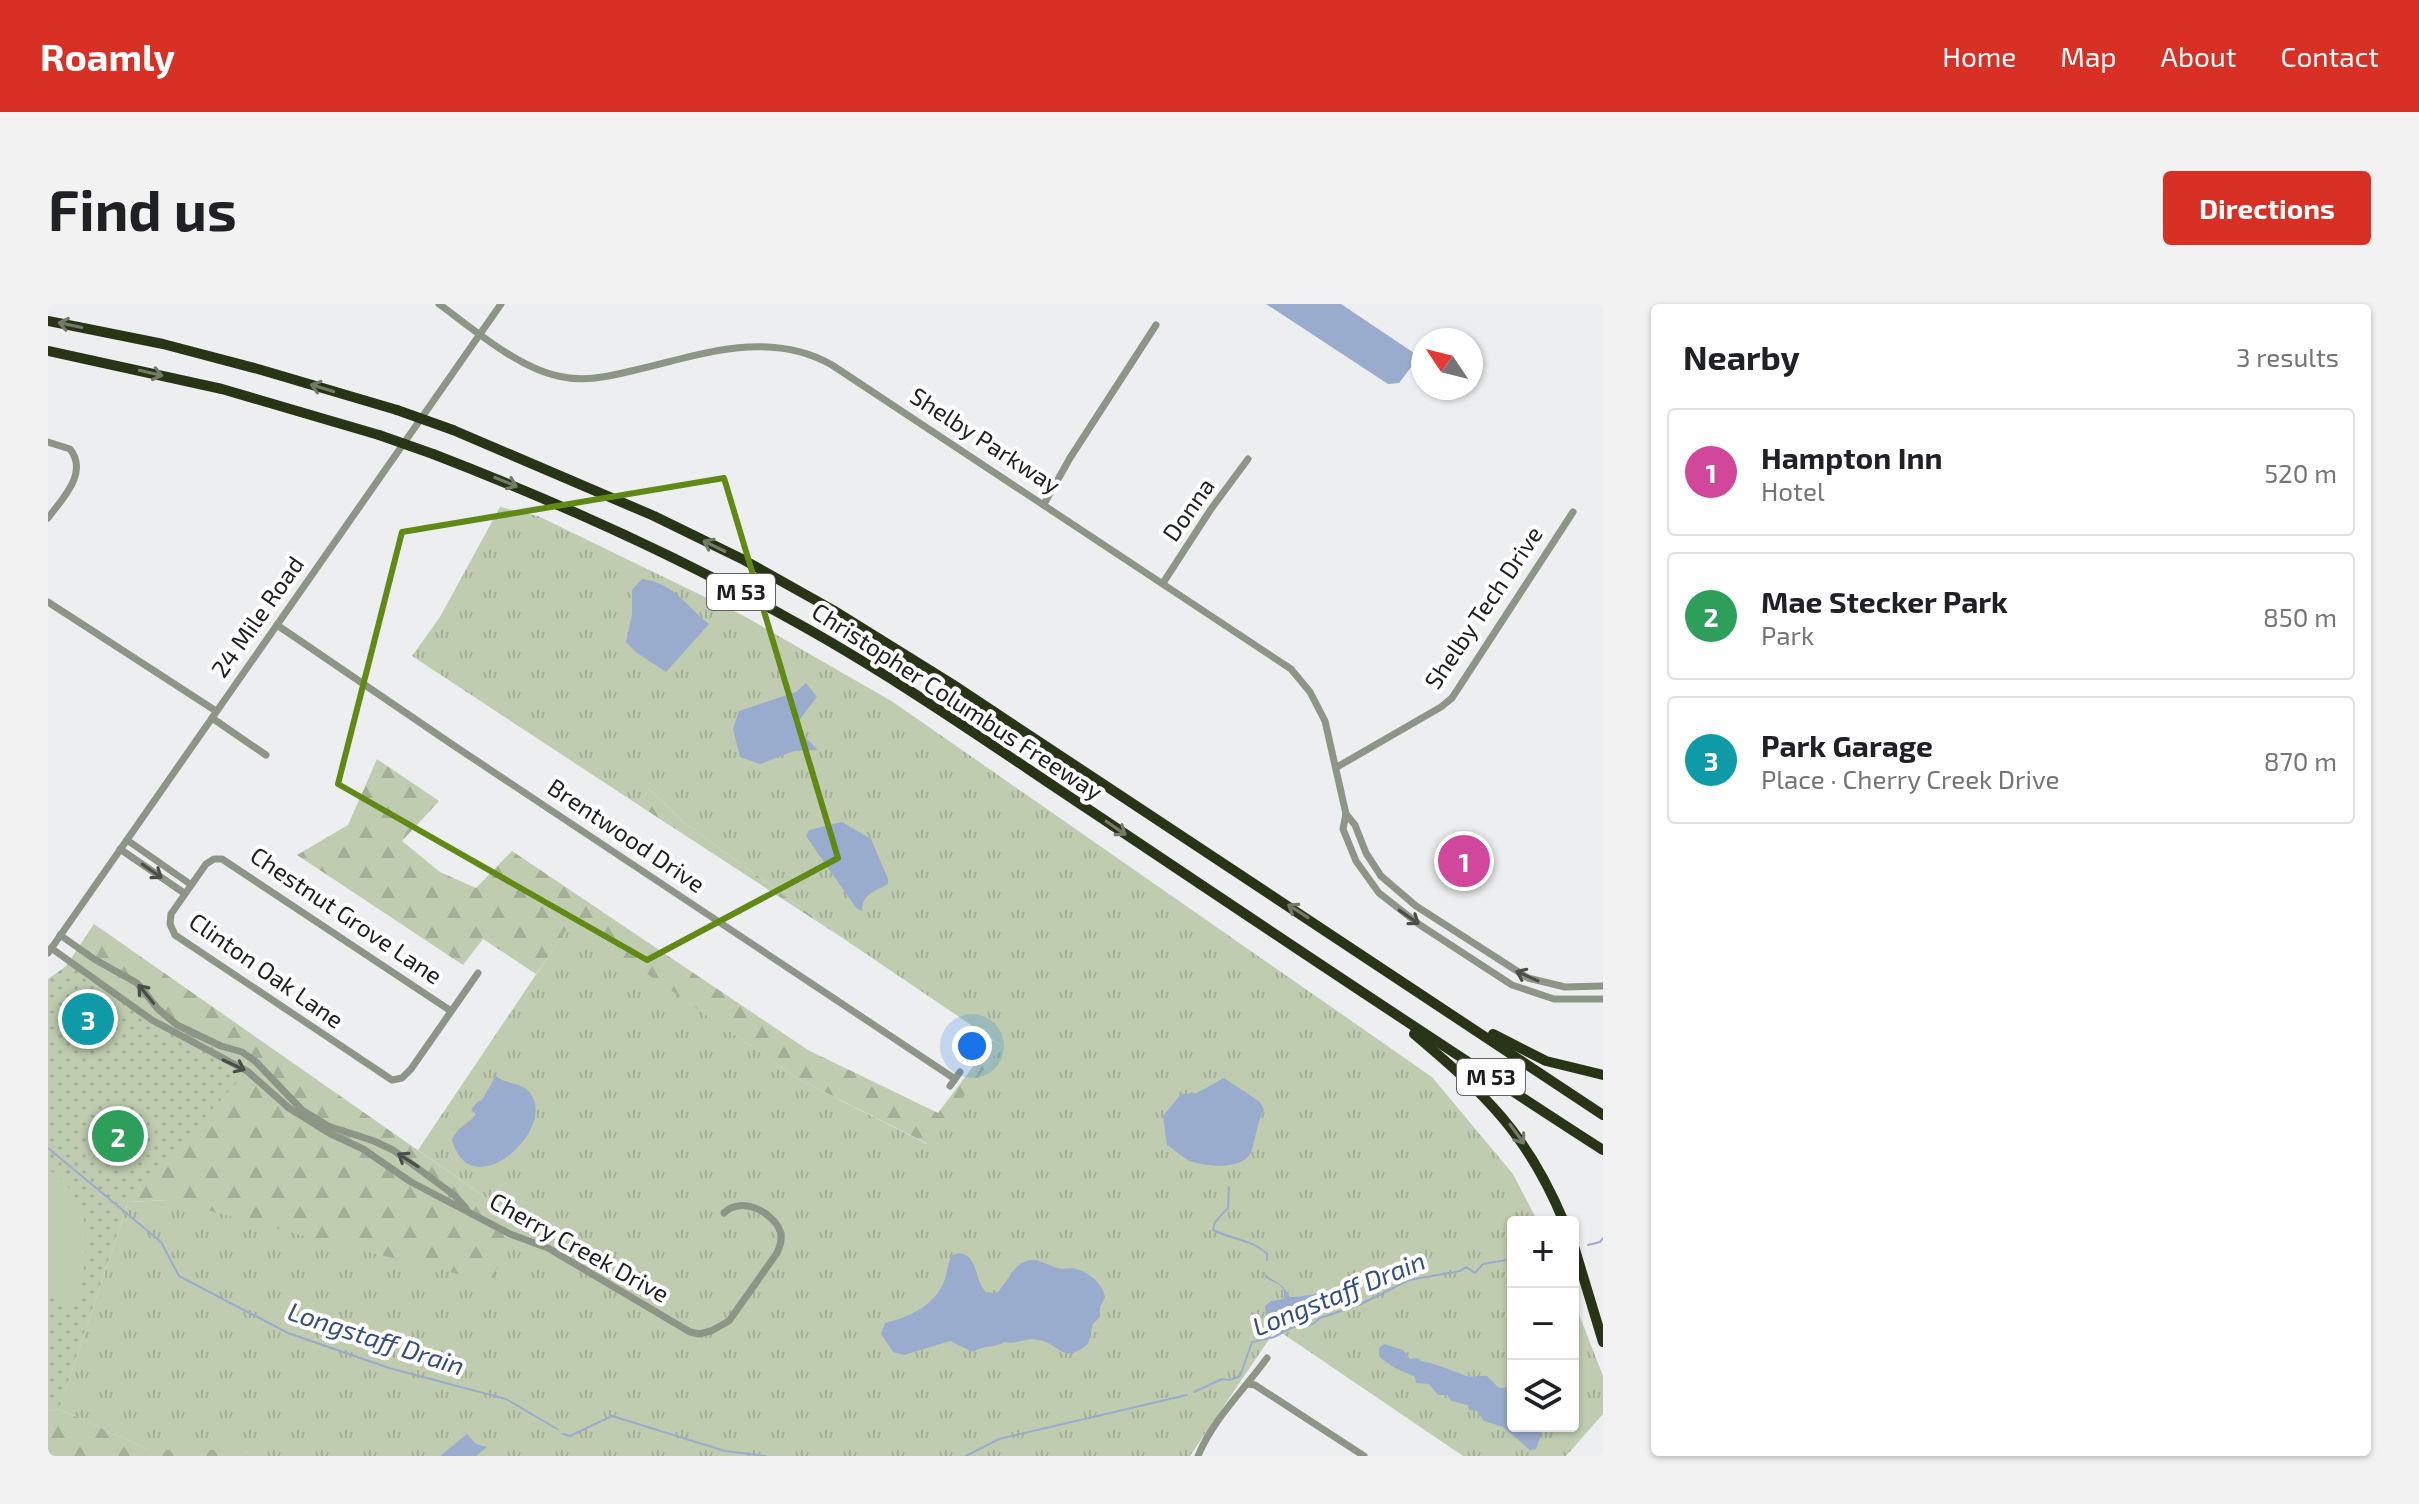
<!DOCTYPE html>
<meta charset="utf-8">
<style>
:root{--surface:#fff;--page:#f2f2f2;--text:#202124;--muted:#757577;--line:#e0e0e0;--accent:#d93025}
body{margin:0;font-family:"Exo 2",sans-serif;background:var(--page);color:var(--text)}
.controls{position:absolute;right:24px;bottom:24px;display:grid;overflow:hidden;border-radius:8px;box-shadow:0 2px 6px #0004}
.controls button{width:72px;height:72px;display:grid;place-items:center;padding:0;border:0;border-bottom:2px solid var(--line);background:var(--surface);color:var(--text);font:40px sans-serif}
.compass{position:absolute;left:1363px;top:24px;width:72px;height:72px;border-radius:50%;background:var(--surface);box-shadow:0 2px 6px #0004;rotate:305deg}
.you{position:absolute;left:924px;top:742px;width:28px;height:28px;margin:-20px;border:6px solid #fff;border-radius:50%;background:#1a73e8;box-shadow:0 0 0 12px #1a73e833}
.badge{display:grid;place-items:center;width:52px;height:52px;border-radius:50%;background:var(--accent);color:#fff;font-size:26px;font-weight:700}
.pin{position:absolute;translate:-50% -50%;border:4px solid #fff;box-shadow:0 2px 8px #0006}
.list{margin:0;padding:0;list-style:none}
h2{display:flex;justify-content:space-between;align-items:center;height:104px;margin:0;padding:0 32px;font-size:34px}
h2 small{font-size:26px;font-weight:400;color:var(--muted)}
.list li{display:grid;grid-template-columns:52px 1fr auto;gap:24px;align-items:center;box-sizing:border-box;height:128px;margin:0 16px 16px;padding:0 16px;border:2px solid var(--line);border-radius:8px}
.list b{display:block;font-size:30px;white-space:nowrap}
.list p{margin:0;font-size:26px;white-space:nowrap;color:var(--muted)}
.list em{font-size:26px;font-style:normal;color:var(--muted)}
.icon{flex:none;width:44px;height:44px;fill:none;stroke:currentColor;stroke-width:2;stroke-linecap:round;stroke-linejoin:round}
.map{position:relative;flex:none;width:1555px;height:1152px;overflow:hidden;border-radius:8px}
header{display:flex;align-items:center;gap:48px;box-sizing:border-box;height:112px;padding:0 40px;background:var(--accent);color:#fff}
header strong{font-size:38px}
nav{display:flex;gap:44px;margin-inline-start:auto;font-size:28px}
.intro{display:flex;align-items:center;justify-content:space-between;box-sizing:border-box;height:192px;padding:0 48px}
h1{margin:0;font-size:56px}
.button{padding:20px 36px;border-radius:8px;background:var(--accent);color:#fff;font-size:28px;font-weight:700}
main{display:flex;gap:48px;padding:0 48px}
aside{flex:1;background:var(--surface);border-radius:8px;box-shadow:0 2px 6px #0004}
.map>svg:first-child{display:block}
</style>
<header>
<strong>Roamly</strong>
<nav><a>Home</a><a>Map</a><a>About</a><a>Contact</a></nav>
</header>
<div class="intro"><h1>Find us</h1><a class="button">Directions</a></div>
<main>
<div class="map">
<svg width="1555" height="1152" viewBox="0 0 1555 1152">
<defs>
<pattern id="grass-tufts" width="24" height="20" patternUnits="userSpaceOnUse" patternTransform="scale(2)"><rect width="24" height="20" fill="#bfccb0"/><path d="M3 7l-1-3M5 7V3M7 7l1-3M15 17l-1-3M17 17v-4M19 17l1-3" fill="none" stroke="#a4af97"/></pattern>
<pattern id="forest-firs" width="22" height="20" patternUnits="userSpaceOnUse" patternTransform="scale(2)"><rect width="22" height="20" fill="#bfccb0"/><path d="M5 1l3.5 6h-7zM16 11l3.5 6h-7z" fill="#a4af97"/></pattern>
<pattern id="park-dots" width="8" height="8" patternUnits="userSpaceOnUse" patternTransform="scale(2)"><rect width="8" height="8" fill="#bfccb0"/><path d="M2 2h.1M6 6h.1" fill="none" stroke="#a4af97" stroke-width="1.8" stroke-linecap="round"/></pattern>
</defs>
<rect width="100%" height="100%" fill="#eceef0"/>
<polygon fill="url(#grass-tufts)" points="452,203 490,212 696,312 845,398 1384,773 1465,870 1490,918 1465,918 1465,1122 1525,1122 1525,995 1555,1072 1555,1110 1518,1152 1415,1152 1228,1025 1142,1152 201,1152 197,1146 101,1146 11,1105 80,898 121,896 470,916 370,846 524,617 749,774 879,840 954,742 796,635 634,517 601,485 589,500 364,352 392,313"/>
<g fill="url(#forest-firs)">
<polygon points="329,455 391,497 354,537 392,568 428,584 464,547 760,746 890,809 945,736 954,742 880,840 749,774 524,618 488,670 435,635 415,661 249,551 300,521"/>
<polygon points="601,485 634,517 796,635 589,500"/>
<polygon points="46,620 470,916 443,978 283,939 121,896 80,898 0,689"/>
<polygon points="11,1105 101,1146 197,1146 201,1152 0,1152 0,1107"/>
</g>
<polygon fill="url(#park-dots)" points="21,660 131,731 199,767 80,898 11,1105 0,1107 0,675"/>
<path fill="#bfccb0" d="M0,865C49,896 42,954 26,1002L0,986Z"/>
<g fill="#9aaccd">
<polygon points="1218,0 1293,0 1366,49 1364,62 1351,79 1340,80"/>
<path d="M594,275C626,279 637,301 661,320L618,368L589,349L578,338L584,310V286Z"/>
<polygon points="758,379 769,393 748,420 749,425 770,446 746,447 712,460 692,453 685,425 691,407 748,388"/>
<path d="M794,518L823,535L840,575V580C827,587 814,590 814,607L808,604L758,532L761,526Z"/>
<path d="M448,772C460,782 476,777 484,792C506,828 423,903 404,836C411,821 421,820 428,810L423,806L430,797L434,796Z"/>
<path d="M1176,774L1212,798L1216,806C1209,818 1208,834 1203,848C1195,867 1155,863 1140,856C1132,852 1126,845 1119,841L1115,812L1133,790L1149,789Z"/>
<path d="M912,949C932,953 925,977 939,989L950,988C958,979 964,965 974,959C987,951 998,961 1009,964C1015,966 1022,963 1028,965C1041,968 1055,980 1057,993L1052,1003V1013L1045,1020L1040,1040C1014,1061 1014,1041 991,1036C979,1033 969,1041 957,1038C946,1044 936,1041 925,1048L902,1037L856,1051L845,1048L833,1030L837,1019C862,1013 888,1001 897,975C899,967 900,959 904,951Z"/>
<path d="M1215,968C1227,980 1233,976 1242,993C1258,994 1272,983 1283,1000L1277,1004L1222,1017L1218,1013L1217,1002L1223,997L1235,995C1240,981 1227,980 1218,974Z"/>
<path d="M1336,1040L1355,1046L1362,1055L1370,1054L1373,1057C1389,1060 1403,1066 1418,1072C1425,1074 1432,1071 1439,1072L1451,1084L1465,1083V1122H1492L1495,1126L1488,1145L1482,1146L1455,1123L1436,1117L1429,1107L1421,1106L1420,1101L1403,1097L1399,1091H1390L1381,1080L1368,1079L1367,1073C1353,1066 1343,1064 1331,1052V1044Z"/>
<polygon points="419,1130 428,1140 439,1143 428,1152 392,1152"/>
</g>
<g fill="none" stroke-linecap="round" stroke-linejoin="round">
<g stroke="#9aaccd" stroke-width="2">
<polyline points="0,844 113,938 131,972 240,1029 341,1064 458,1095 509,1125"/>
<path d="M1181,883L1180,904L1167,918L1165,926C1182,935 1204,935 1219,950V956"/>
<polyline points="1540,941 1552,938 1555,934"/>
<polyline points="1256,1008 1257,1022"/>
<polyline points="1146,1088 1174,1075 1182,1076 1192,1072 1204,1038 1226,1033 1245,1023 1265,1020 1272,1014 1311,1001 1361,976 1412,967 1418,963 1427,969 1435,960 1465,955"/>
<polyline points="515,1130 522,1132 564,1112 677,1147 718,1152"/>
<polyline points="918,1152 951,1135 1139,1091"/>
</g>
<g stroke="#8d9586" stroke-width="7">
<path d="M391,0C425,25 469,63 510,72C535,78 559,73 583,67C649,52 720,24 784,61L1243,365L1262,388L1277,417L1298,510L1295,525L1308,557L1331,589L1372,621L1464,681L1506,695H1555"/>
<path d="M0,138L22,145C41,169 14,195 0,214"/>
<polyline points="996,200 1022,154 1108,21"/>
<polyline points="1115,279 1163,205 1200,155"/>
<polyline points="0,298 168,407"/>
<polyline points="229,321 405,441 907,775"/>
<polyline points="164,414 218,451"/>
<polyline points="1289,463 1393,403 1404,394 1525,208"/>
<polyline points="1298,510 1307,521 1318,549 1333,572 1368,602 1480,674 1517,683 1555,682"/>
<polyline points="79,536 142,580"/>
<polyline points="72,545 136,589"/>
<polyline points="12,631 46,655 89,679 110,705 129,721 173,742 194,748 208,758 254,806 280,822 326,837 345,846 406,891 418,904"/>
<path d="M3,644L104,716L199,767L241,804L281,829L315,845L363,878L462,930L500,944L642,1028L651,1030L663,1027L681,1017L729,949C732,942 734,937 733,930C728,909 693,891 676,909"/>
<polyline points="0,649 453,0"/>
<polyline points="403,707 174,555 166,555 158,560 123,610 122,620 127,631 344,776 354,774 363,765 430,669"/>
<polyline points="902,782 912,768"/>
<polyline points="1200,1080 1207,1081 1316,1152"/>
<path d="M1150,1152C1165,1115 1196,1086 1219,1054"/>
</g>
<g stroke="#273416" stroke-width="10">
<polyline points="0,17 115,40 210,65 349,106"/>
<polyline points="0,47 174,85 331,131"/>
<polyline points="405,126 606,212 694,255 785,306 904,380 1555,811"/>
<path d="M385,150C507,197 626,250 740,314C848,373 949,445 1052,513C1219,625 1386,737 1555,846"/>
<path d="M1366,730C1438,791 1479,829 1516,918"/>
<polyline points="1445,730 1498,757 1555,771"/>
<polyline points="1525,939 1555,1038"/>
</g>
<g stroke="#273416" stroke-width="10">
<polyline points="349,106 405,126"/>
<polyline points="331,131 385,150"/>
</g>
</g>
<defs><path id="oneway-shaft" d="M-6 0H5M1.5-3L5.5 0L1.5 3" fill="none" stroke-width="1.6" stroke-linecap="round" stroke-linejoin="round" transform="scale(2)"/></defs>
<g stroke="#737b68">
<use href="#oneway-shaft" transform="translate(22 21) rotate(-168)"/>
<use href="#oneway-shaft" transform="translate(103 69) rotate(13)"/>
<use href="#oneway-shaft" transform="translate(274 84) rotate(-163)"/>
<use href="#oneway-shaft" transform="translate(458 178) rotate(22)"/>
<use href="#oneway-shaft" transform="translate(666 242) rotate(-154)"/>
<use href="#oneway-shaft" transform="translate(1068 524) rotate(34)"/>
<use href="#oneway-shaft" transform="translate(1250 607) rotate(-147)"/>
<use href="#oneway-shaft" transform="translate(1469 830) rotate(54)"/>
</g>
<g stroke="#4a4e48">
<use href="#oneway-shaft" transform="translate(104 567) rotate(35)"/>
<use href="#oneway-shaft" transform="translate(1361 613) rotate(35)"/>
<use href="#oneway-shaft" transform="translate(1479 672) rotate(-156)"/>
<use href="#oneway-shaft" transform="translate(98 690) rotate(-129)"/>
<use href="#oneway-shaft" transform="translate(186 761) rotate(25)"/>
<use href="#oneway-shaft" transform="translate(360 856) rotate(-147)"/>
</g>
<path fill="none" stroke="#618915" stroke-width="6" stroke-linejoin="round" d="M676,174L790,554L599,656L290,480L354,228Z"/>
<g text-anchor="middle" stroke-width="8" stroke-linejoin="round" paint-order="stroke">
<g fill="#fff" stroke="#616262" stroke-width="2">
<rect x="659" y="270" width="68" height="36" rx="6"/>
<rect x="1409" y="755" width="68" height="36" rx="6"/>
</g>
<g font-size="22" font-weight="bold" fill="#1d1e1f">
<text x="693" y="296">M 53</text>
<text x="1443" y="781">M 53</text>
</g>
<g font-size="24" fill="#1d1e1f" stroke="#fff">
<text transform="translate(937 137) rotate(33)" y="8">Shelby Parkway</text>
<text transform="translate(1141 206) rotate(-55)" y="8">Donna</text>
<text transform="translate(1436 304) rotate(-56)" y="8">Shelby Tech Drive</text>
<text transform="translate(210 313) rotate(-55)" y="8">24 Mile Road</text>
<text transform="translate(909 398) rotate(33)" y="8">Christopher Columbus Freeway</text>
<text transform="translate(578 532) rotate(34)" y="8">Brentwood Drive</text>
<text transform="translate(298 612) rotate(34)" y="8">Chestnut Grove Lane</text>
<text transform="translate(218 667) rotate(35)" y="8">Clinton Oak Lane</text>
<text transform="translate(531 944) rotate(29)" y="8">Cherry Creek Drive</text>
</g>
<g font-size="26" font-style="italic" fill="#354e7b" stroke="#fff">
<text transform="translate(1291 990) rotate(-22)" y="9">Longstaff Drain</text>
<text transform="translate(328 1035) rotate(18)" y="9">Longstaff Drain</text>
</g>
</g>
</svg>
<div class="controls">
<button>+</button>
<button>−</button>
<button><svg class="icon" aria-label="layers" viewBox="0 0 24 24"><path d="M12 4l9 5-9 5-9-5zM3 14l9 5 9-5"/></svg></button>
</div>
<svg class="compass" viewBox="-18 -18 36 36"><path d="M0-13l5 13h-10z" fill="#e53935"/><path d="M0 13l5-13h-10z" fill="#757577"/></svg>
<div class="you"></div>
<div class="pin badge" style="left:1416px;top:557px;background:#d1479c">1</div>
<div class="pin badge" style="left:70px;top:832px;background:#2e9e5b">2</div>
<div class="pin badge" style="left:40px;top:715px;background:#0f9aa8">3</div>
</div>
<aside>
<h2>Nearby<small>3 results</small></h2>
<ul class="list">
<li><span class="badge" style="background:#d1479c">1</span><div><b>Hampton Inn</b><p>Hotel</p></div><em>520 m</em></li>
<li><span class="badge" style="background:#2e9e5b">2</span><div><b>Mae Stecker Park</b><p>Park</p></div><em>850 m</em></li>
<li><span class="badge" style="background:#0f9aa8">3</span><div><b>Park Garage</b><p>Place · Cherry Creek Drive</p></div><em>870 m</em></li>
</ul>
</aside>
</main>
